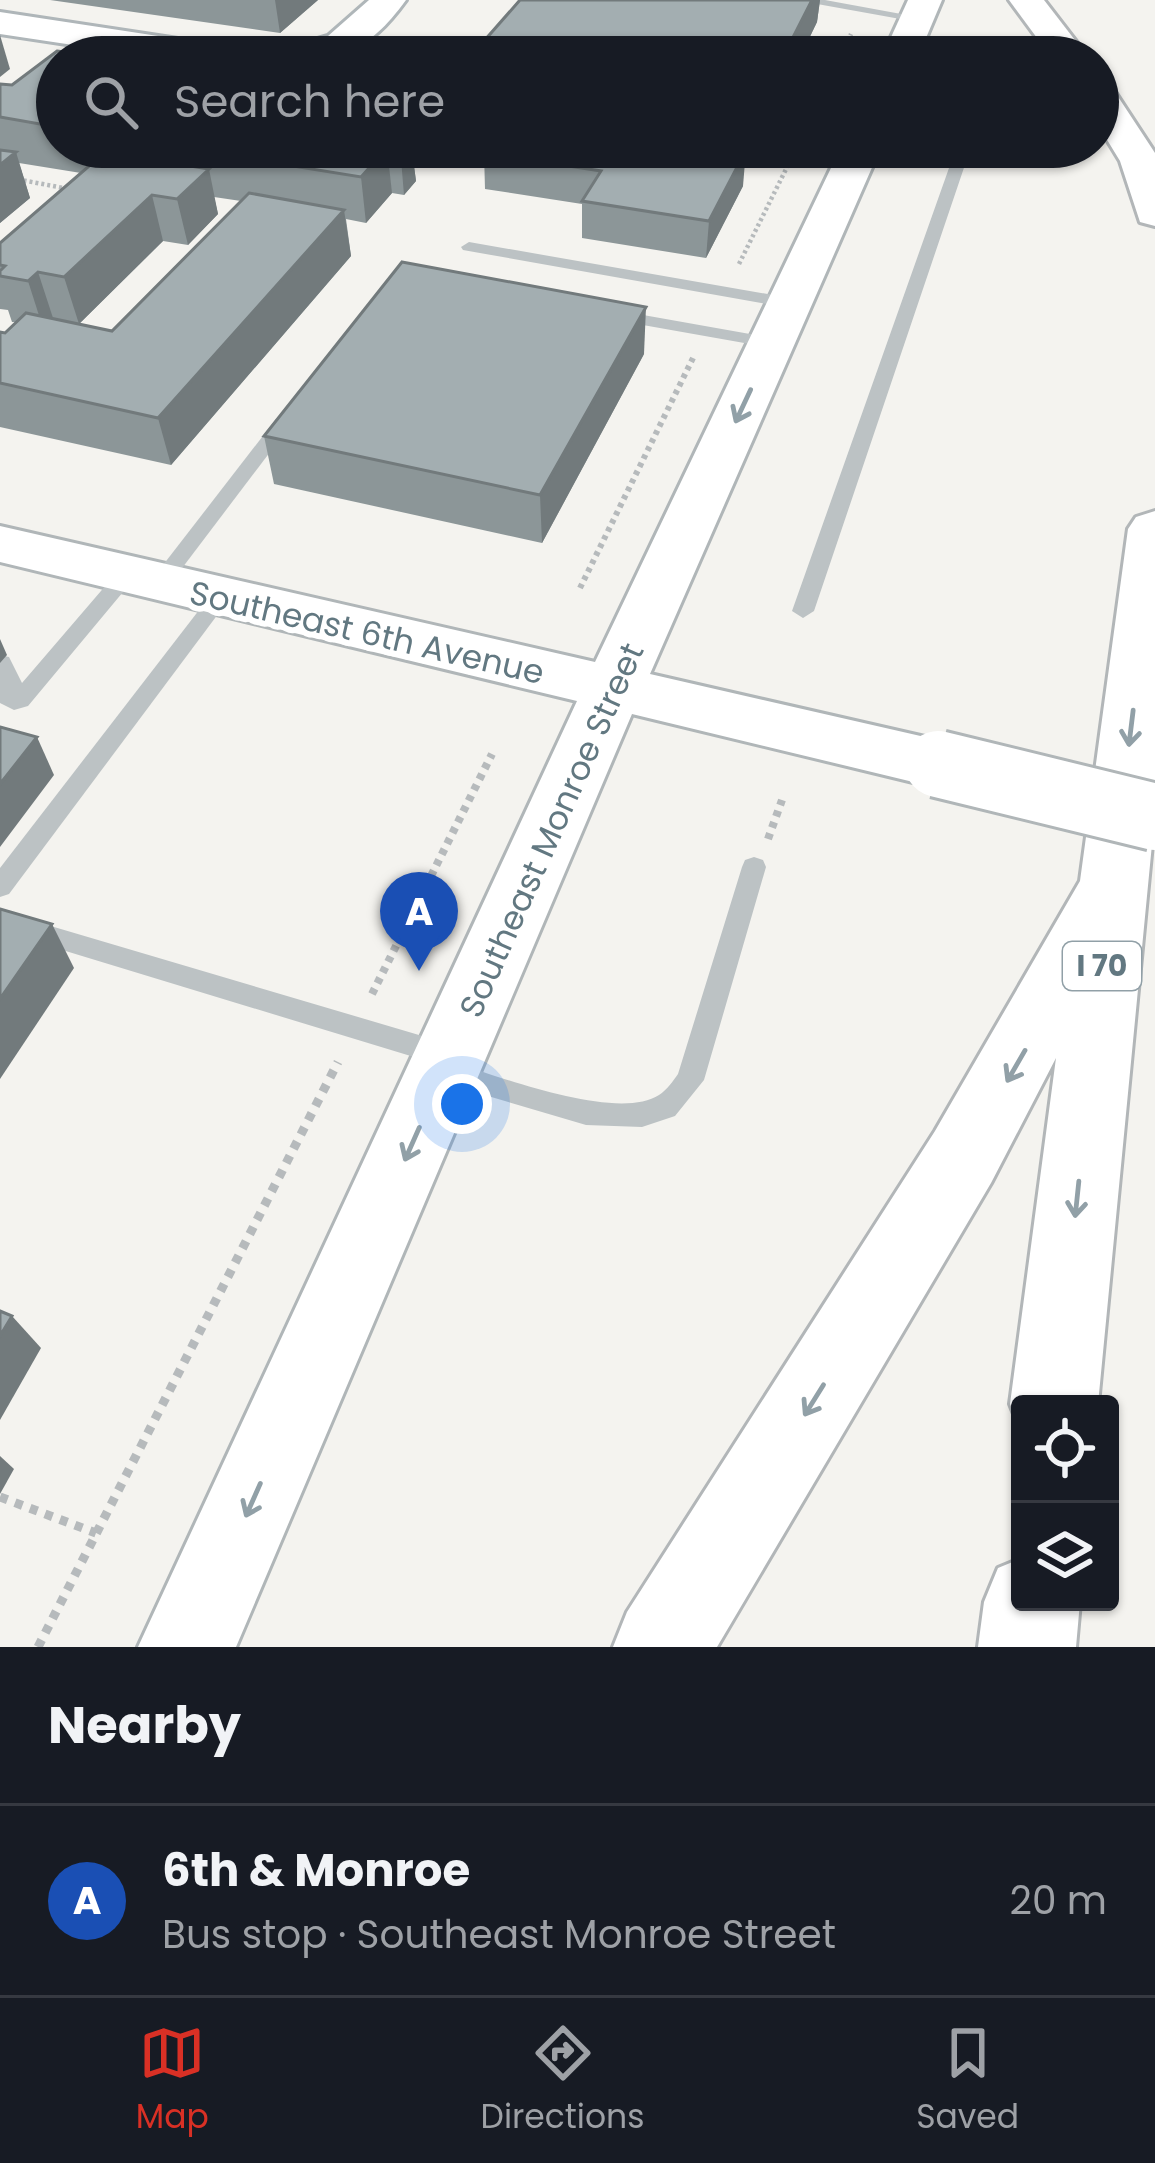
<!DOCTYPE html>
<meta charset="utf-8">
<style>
:root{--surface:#171b24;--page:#20242c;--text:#f1f3f6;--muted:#9ea1a6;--line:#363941;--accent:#d93025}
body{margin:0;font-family:Poppins,sans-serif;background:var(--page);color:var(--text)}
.controls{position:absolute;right:36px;bottom:36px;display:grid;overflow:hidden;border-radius:12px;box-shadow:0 3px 9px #0004}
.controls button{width:108px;height:108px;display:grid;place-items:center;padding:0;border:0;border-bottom:3px solid var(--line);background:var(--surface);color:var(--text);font:60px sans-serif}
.you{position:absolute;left:462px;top:1104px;width:42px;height:42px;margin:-30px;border:9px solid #fff;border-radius:50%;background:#1a73e8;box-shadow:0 0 0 18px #1a73e833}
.badge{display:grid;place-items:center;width:78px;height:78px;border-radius:50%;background:var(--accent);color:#fff;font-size:39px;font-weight:700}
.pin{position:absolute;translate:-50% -99px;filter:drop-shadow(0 3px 6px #0008)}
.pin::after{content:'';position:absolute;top:63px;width:42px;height:36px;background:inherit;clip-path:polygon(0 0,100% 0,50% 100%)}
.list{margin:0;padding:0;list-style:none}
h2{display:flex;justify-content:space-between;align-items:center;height:156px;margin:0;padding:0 48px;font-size:51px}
h2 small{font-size:39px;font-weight:400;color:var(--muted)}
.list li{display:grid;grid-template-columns:78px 1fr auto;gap:36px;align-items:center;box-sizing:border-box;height:192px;padding:0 48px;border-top:3px solid var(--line)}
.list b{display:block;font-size:45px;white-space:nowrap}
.list p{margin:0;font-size:39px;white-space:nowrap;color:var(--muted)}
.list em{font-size:39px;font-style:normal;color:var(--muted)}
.icon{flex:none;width:66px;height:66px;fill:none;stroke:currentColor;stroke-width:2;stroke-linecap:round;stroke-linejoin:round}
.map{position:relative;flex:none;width:1155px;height:1647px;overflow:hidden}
.search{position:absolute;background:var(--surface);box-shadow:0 3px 9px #0004;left:36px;right:36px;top:36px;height:132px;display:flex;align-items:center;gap:30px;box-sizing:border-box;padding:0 42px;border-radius:66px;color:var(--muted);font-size:45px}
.sheet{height:348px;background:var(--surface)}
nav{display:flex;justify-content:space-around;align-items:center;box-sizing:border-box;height:168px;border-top:3px solid var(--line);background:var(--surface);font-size:33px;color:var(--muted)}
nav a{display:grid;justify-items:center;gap:6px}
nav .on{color:var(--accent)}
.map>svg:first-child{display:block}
</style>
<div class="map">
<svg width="1155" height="1647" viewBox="0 0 1155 1647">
<rect width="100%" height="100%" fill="#f4f3ef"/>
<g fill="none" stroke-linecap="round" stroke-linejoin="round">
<g stroke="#afb6b9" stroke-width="6">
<g id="secondary">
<path d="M369,0H406C366,55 342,57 279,57L284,49L328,36Z"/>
<polygon points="0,12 224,46 237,49 242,57 153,57 0,34"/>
</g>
</g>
<g stroke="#b0b6b8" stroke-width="6">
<g id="primary">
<polygon points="908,0 942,0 918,57 882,57"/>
<polygon points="841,147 881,147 650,674 938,740 961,747 970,764 961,781 938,788 632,714 236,1647 138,1647 577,701 0,562 0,526 595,662"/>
</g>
</g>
<g stroke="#b2b6b8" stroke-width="6">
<g id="highway">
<polygon points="1009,0 1044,0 1088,57 1051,57"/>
<polygon points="1098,83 1111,86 1155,153 1155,226 1140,222 1120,161 1098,125"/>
<polygon points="1155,511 1155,813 1098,1404 1020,1404 1020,1429 1010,1404 1056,1058 991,1183 717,1647 613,1647 627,1612 935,1131 1080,881 1128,529 1136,517"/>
<polygon points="1020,1559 1020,1602 1080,1602 1076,1647 978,1647 984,1602 998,1568"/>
</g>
</g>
<g stroke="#b6babc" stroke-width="4.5" stroke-dasharray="3 3" stroke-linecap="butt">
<polyline points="840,57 851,34"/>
<polyline points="0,176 69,189"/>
<polyline points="739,264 797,147"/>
</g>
<polyline stroke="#b6babc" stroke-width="6" stroke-dasharray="4.5 4.5" stroke-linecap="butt" points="580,588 693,358"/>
<g stroke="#b6babc" stroke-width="8" stroke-dasharray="6 6" stroke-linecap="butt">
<polyline points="768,839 782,800"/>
<polyline points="372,994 492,754"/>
</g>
<g stroke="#b6babc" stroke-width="9" stroke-dasharray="8 8" stroke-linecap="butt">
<polyline points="0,1497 96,1533"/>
<polyline points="38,1647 338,1062"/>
</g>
<g fill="#bcc2c4" fill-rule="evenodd">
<polygon points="795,0 825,0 923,18 917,22"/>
<polygon points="880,147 952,160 957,147 971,147 814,611 803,618 792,611 949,168 854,148"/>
<polygon points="469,242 790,298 798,303 790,308 463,250 461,247"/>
<polygon points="615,310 772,338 781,343 772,348 609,319 609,311"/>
<polygon points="283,417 292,423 167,588 153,588 150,583 153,578 276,419"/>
<polygon points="126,568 133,570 136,575 133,580 28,706 14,710 0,703 0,655 9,657 22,683 119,570"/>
<polygon points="220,590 230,597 227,602 9,894 0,897 0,868 213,592"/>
<path d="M754,857L763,860L766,867L704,1080L675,1116L642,1127L586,1125L437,1081L433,1072L437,1064L0,931V911L446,1043L456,1047L460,1055L456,1063C500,1077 618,1122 659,1095C667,1090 673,1081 678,1074L742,867L745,860Z"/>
</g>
<use href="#secondary" fill="#fff" fill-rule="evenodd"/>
<use href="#primary" fill="#fff" fill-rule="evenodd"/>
<use href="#highway" fill="#fff" fill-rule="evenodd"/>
<g stroke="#b0b6b8" stroke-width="72" stroke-linecap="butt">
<polyline id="primary-bridge" points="938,764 1155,817"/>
</g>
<use href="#primary-bridge" stroke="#fff" stroke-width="66"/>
</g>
<g fill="#8c9698" fill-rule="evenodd">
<polygon points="50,0 318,0 280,33"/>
<polygon points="519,0 820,0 817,22 800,57 485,57 484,41"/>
<path d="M57,57V147H426L427,151L414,166L416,181L404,195L392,193L366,223L346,219L351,256L171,465L0,427V332L5,333L16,322H12L8,310L0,309V243L81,173L19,163L30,198L0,223V84L12,85ZM214,197L241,201L112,331L79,324L163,241L188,245L218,214Z"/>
<polygon points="484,153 743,186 706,258 582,238 582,204 485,189"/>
<polygon points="644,354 542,543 274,484 264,436"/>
</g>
<g fill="#727a7c">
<polygon points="275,0 318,0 280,33"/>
<polygon points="812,0 820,0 817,22 800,57 783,57"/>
<polygon points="0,35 10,69 0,77"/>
<polygon points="400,147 426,147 427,151 414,166 416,181 404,195"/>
<polygon points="387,148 392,193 366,223 361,177"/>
<polygon points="746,150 743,186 706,258 709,221"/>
<polygon points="200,151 204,173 209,169 218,214 188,245 177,199 184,165"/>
<polygon points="16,152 30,198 0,223 0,165"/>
<polygon points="152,195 163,241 79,324 64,277"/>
<polygon points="344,210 351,256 171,465 158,418"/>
<polygon points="38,272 53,318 43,328 28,281"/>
<polygon points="646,307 644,354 542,543 540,495"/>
<polygon points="0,639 7,655 0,663"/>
<polygon points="37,737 54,775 0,847 0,784"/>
<polygon points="52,924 74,968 0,1079 0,999"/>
<polygon points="12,1316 41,1348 0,1420 0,1336"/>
<polygon points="0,1456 14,1469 0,1494"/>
</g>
<g fill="#a3aeb1" stroke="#727a7c" stroke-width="3">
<polygon points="520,0 812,0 783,57 596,57 484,41"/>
<polygon points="57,51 99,57 57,57 57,127 0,117 0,84 12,85"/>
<polygon points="111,147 402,147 399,150 387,148 361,177 200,151 184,165 209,169 177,199 152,195 64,277 38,272 28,281 0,276 0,271 5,266 0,265 0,243"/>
<polygon points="488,147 728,147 746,150 709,221 582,201 601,171 484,153"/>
<polygon points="0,150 16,152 0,165"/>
<polygon points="249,193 344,210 158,418 0,383 0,332 5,333 26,313 112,331"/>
<polygon points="402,262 646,307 540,495 264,436"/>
<polygon points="0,727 37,737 0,784"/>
<polygon points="0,909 52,924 0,999"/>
<polygon points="0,1311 12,1316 0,1336"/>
</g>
<defs><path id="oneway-shaft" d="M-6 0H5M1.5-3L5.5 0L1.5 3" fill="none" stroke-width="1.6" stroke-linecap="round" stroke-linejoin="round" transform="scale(3)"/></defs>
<g stroke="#91a0a7">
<use href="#oneway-shaft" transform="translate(743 406) rotate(115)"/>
<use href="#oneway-shaft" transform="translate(1131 728) rotate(97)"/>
<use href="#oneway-shaft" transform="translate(1016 1066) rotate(120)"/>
<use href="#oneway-shaft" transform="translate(412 1144) rotate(114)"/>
<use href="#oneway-shaft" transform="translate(1077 1199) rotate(96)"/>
<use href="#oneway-shaft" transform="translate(814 1400) rotate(122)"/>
<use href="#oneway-shaft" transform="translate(253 1500) rotate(114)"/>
</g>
<g text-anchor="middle" stroke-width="12" stroke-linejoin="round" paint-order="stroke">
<rect fill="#fff" stroke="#91a0a7" stroke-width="3" x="1063" y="942" width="78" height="48" rx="9"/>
<g font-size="30" font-weight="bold" fill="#627881">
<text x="1102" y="976">I 70</text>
</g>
<g font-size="33" fill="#627881" stroke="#fff">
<text transform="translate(367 632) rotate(13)" y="12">Southeast 6th Avenue</text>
<text transform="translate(551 830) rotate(-66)" y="12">Southeast Monroe Street</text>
</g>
</g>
</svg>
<div class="controls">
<button><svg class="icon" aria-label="locate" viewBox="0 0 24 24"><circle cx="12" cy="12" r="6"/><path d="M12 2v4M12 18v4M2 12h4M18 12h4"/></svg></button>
<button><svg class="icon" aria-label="layers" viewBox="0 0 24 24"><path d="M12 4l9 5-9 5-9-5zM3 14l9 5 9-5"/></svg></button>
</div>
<div class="you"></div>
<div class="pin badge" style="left:419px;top:971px;background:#1a4fb4">A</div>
<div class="search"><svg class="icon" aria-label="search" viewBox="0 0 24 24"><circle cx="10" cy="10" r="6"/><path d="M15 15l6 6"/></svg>Search here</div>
</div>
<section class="sheet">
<h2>Nearby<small></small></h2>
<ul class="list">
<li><span class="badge" style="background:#1a4fb4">A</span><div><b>6th &amp; Monroe</b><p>Bus stop · Southeast Monroe Street</p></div><em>20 m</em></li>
</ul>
</section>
<nav>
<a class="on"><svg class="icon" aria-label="map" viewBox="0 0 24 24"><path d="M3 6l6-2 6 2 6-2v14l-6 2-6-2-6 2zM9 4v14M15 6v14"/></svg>Map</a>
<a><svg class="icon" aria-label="directions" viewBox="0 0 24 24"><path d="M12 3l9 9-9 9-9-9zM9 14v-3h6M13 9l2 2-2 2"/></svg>Directions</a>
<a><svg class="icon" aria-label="saved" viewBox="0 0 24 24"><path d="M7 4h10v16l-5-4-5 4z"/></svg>Saved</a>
</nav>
